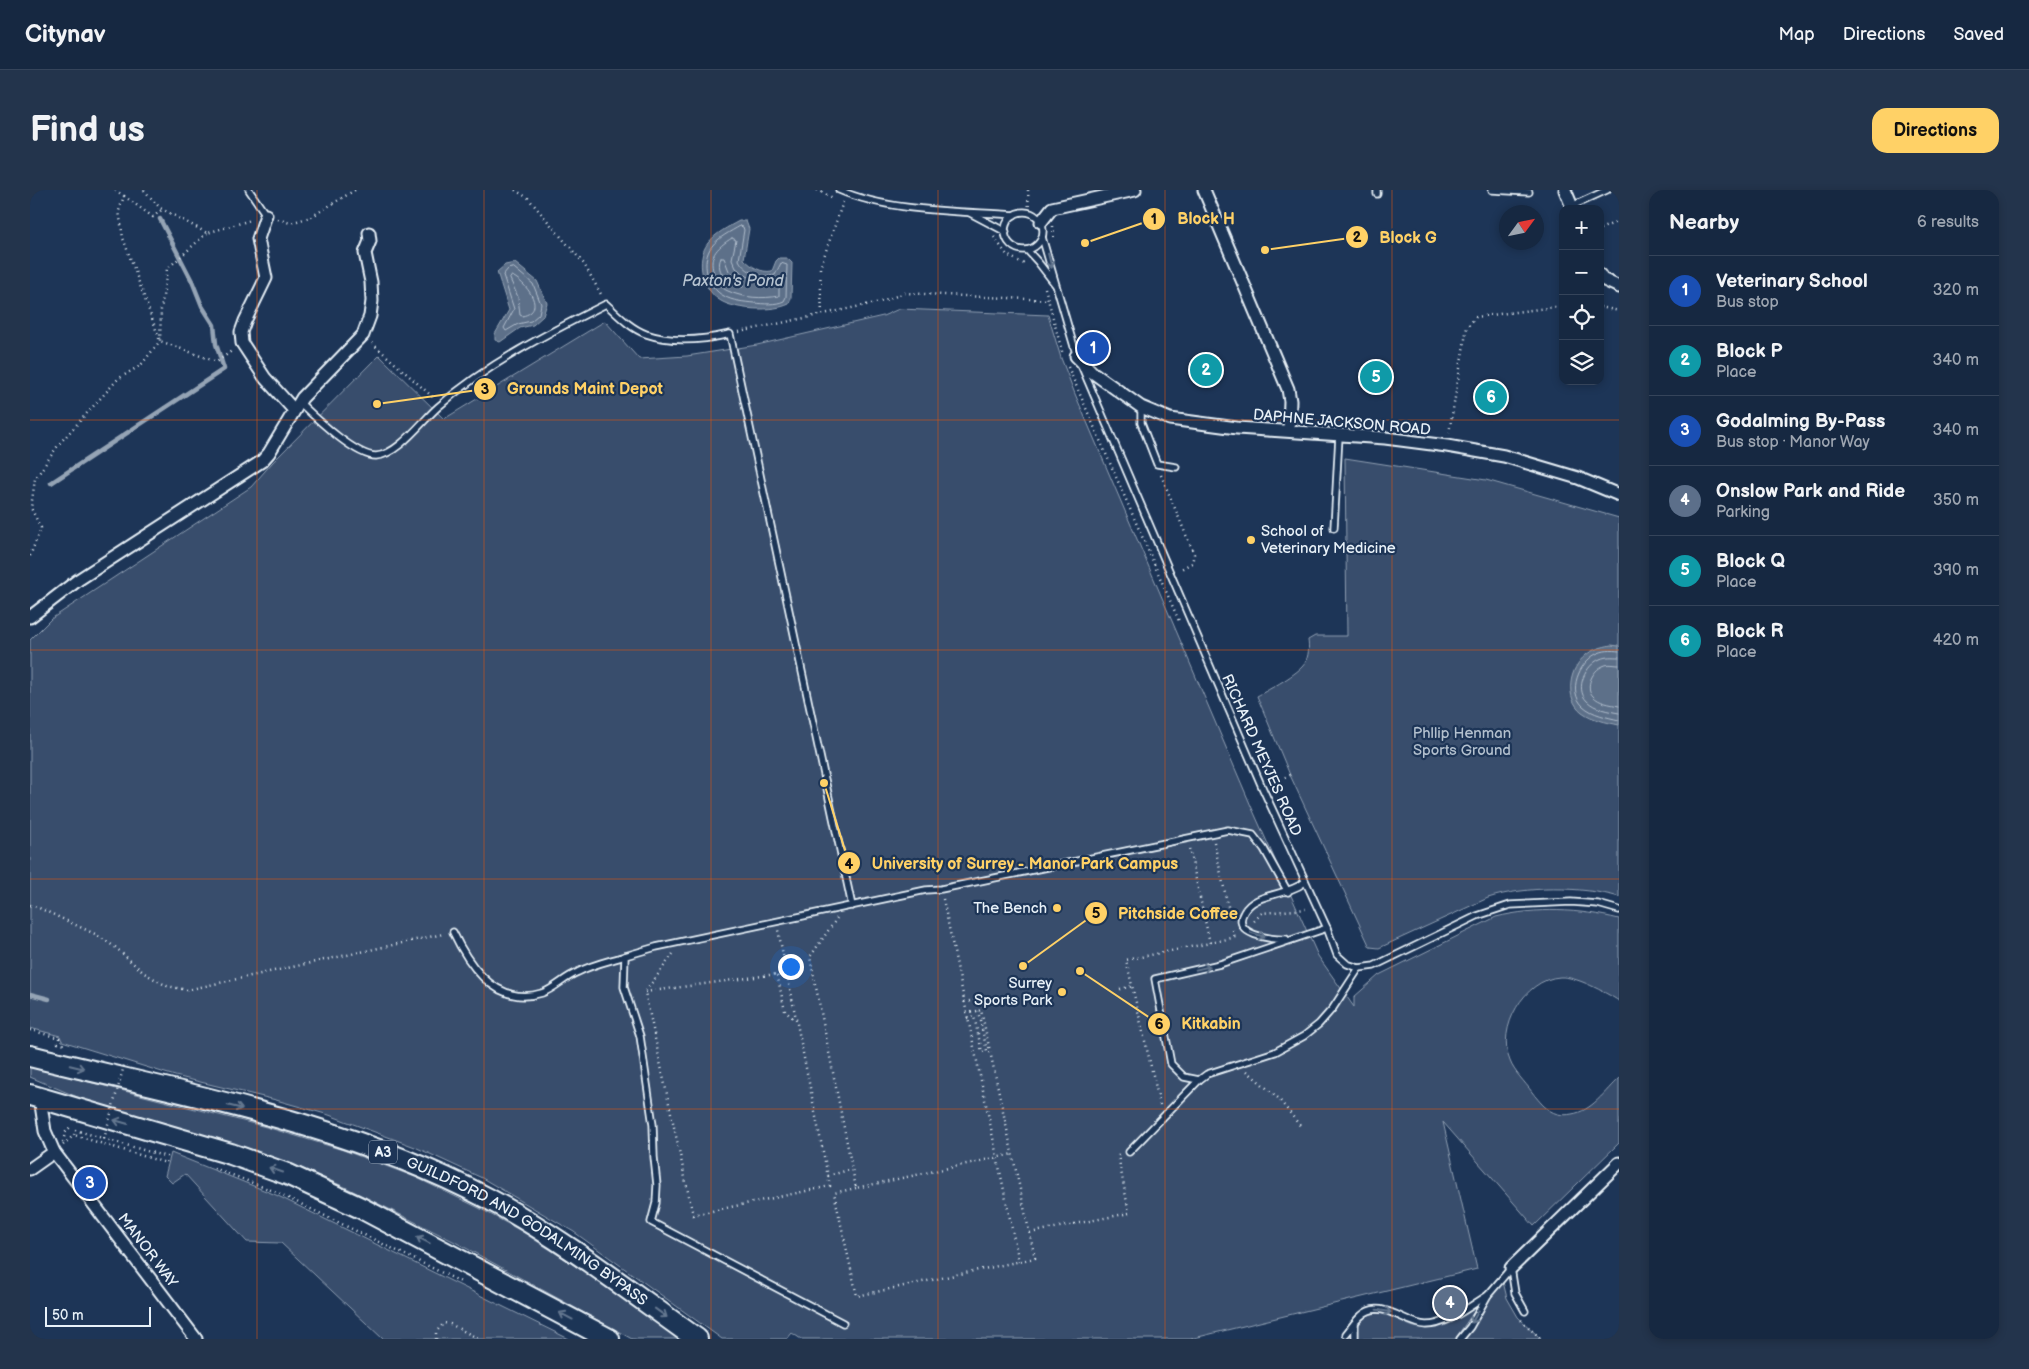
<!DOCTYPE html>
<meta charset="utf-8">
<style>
:root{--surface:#162841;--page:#23344c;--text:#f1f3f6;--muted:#9ea6b1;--line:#35445a;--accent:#ffd166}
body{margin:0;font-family:"Balsamiq Sans",sans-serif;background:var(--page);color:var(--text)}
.controls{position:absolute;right:15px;top:15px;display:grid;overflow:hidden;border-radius:10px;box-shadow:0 2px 8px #0003}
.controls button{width:45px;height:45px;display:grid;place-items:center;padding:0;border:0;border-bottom:1px solid var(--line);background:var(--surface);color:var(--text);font:25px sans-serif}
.compass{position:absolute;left:1469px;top:15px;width:45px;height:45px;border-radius:50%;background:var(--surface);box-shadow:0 2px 8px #0003;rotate:57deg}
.scale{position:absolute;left:15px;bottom:12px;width:106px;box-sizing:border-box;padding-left:5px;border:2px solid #e8f1f8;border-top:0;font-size:14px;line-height:18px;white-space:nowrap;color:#e8f1f8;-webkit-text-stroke:4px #1d3557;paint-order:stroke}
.you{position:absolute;left:760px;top:776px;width:18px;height:18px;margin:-12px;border:4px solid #fff;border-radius:50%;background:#1a73e8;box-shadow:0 0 0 8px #1a73e833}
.badge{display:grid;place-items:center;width:32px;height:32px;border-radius:50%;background:var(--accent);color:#fff;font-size:16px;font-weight:700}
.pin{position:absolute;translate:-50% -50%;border:2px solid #fff;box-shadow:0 1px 5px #0006}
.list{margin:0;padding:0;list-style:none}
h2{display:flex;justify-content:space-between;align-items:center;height:65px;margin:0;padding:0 20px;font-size:21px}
h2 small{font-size:16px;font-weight:400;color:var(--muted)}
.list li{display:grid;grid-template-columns:32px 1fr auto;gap:15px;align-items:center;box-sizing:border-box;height:70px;padding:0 20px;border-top:1px solid var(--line)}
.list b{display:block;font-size:19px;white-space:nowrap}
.list p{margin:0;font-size:16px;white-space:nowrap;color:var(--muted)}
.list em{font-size:16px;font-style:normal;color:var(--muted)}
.icon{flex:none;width:28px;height:28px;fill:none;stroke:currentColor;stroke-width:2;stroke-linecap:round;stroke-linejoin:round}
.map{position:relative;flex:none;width:1589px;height:1149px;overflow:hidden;border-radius:15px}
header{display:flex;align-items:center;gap:30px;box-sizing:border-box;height:70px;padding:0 25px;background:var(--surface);border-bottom:1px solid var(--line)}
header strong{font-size:24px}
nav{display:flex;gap:28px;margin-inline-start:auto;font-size:18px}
.intro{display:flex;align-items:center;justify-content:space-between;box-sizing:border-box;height:120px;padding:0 30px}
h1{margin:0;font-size:35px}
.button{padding:12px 22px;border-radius:15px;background:var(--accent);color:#111;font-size:18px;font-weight:700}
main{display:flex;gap:30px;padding:0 30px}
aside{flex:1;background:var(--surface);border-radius:15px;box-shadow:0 2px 8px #0003}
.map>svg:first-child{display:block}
</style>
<header>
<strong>Citynav</strong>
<nav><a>Map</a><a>Directions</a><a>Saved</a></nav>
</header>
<div class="intro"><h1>Find us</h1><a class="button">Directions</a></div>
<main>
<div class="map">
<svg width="1589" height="1149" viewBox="0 0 1589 1149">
<rect width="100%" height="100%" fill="#1d3557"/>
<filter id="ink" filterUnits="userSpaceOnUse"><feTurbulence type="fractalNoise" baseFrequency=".02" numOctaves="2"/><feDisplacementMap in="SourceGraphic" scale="10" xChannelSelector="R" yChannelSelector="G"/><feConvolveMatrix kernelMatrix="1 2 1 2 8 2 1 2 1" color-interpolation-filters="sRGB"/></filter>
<g filter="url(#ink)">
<g fill="#374d6c" stroke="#909fb2">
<path d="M869,119L1018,125L1031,168L1045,204L1221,616L1288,766L1324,817V807L1349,785L1466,727C1507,717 1549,719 1589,729V811C1575,802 1546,786 1530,787C1494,789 1466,839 1480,871C1484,882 1495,892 1502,902C1513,916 1522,928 1542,924C1562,921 1575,901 1589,888V953L1504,1036L1413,932L1447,1079L1160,1149H771L762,1143L757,1149H692L544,1042L452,988L385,957L299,925L246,910L145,886L32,851L30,846L0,838V450L21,429L221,297L242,273L349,165L414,229L575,131L609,169L657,166L727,155L853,126Z"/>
<path d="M1315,268L1456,290L1589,328V707C1552,696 1495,696 1458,708L1349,758L1340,757L1260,585L1227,506C1238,500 1270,483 1275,473C1279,465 1279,458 1278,450L1285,446H1317Z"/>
<polygon points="0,877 236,937 313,960 385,987 449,1018 491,1041 566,1089 649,1149 602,1149 425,1052 315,997 259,973 205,954 57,911 0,887"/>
<polygon points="141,963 246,1005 539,1149 353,1149 251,1053 217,1052 155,984 142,993 135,986"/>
<polygon points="1473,1092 1477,1108 1488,1127 1511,1149 1435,1149 1461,1107"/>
<path d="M1450,1113L1425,1149H1328C1324,1131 1339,1120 1356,1124C1373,1127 1375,1140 1399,1138C1418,1136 1434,1123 1450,1113Z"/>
</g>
<g fill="#5d7089" stroke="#95a4b5">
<path d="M709,31H716L719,39L714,69C722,77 731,83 742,81L746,71L749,68H757L762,73L761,108L759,114C743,122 706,120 691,111C672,100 665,70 678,53C686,43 698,37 709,31Z"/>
<polygon points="485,73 507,91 517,113 513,126 503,135 490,138 470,152 465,150 465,144 479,120 467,82 475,75"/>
<path d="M1581,455L1589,456V535C1576,532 1563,530 1552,522C1534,508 1539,478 1556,465C1563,459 1572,457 1581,455Z"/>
</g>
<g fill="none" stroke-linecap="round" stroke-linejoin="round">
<g stroke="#b0bdcc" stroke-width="1">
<path d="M710,36L713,37L714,40L709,70C715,82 732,89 745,85L751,73L757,75L756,107L754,111C746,115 733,114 724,113C714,112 702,111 694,106C677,98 670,71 682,56C689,47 700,42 710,36Z"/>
<path d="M702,48L706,50L702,69L706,78L715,85L731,93L749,91V106C733,109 713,108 698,101C692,99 688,92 685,86C677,67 686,58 702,48Z"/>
<path d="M691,68H694L699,81L713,93V97C700,96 684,82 691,68Z"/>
<polygon points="484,78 503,94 511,114 509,124 501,131 488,134 476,141 474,138 484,119 473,85 478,79"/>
<path d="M482,86C496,92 518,121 492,126L490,125L488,107L480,89Z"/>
<path d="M1589,461C1581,460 1574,460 1566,464C1549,473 1537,501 1553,516C1563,525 1577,527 1589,530"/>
<path d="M1589,467C1582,467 1577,466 1570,469C1556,475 1544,498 1557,511C1565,519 1578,521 1589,523"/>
<path d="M1589,475C1583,475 1579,473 1573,476C1563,480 1554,497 1563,506C1569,513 1580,514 1589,516"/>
</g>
<g stroke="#95a4b5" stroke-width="4.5">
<polyline points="21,293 194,179 186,154 184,135 172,116 162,91 130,29"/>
<polyline points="0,804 19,809"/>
</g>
<g stroke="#e8f1f8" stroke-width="9">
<g id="service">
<polyline points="219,0 236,25"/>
<path d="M809,0C859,22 929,21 984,25"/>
<polyline points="1462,0 1499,2"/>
<polyline points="1347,4 1347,0"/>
<polyline points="1542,16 1577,0"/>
<circle cx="994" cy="41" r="19"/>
<polyline points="940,23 976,42"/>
<polyline points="1012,47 1047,167"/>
<polyline points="997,60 1008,72 1025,94"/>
<polyline points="1051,175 1232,597 1297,738 1307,765 1317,774 1329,778 1344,776 1447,726 1480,715 1541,712 1568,714 1589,720"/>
<path d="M269,212C285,227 325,266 346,266C368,265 392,231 408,217C457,174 518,143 576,114C588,125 600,138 616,144C642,153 674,150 700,144L822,716"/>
<polyline points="1111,217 1111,233 1127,274 1146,277"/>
<polyline points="1304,338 1309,246"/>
<polyline points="1297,738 1190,774 1125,789 1141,874 1154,887 1169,890 1177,884 1245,862 1274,846 1289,834 1303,818 1329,778"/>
<path d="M423,742C439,776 467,817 512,803C524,799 535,787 548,782C563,774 579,771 595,766"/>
<path d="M1256,749C1242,750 1200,745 1214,722C1225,702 1256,707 1275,692"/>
<polyline points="1099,962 1169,890"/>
<polyline points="1481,1078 1485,1103 1495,1121"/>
<polyline points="813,1133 621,1032 626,1013 627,995 624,967 623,935 610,846 594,797 595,766 626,757 896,700 911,699 1198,640 1223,645 1234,659 1258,702"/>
<polyline points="1325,1134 1325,1149"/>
<path d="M1316,1144C1321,1138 1325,1131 1331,1126C1350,1107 1375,1134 1396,1135C1418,1135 1440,1116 1458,1105"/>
<polyline points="1430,1149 1440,1137 1458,1105 1481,1078"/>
</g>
</g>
<g stroke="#e8f1f8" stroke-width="15">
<g id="minor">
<polyline points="1174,0 1258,199 1260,211 1259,240"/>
<polyline points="1535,0 1543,19"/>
<polyline points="236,25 228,49 236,88 215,131 211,142 212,153 235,188 263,219"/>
<polyline points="1011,32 1022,18 1105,0"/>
<polyline points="1570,85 1572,89 1589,97"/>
<polyline points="1046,166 1062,182 1111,217 1140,229 1207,238 1355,248 1417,256 1474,266 1548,288 1589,305"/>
<polyline points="0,427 48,390 232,271 239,263 272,208 333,145 340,126 342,111 341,92 335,63 340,51 339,43"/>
<polyline points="10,908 15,941 24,962 166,1149"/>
<polyline points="0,979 24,962"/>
<polyline points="1481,1078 1589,973"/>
</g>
</g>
<g stroke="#e8f1f8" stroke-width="24">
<g id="trunk">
<path id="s1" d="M0,866C154,904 315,933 457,1008C532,1048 598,1100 667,1149"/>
<polyline points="0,905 201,964 257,984 331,1018 579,1149"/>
</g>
</g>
<g stroke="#e8f1f8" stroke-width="2.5" stroke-dasharray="1 4" stroke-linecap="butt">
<polyline points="85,0 94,6 89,21 93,48 130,151 187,172 203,160"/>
<polyline points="114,0 130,18 177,43 221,30"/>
<polyline points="485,0 498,8 554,74 572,106"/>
<polyline points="787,0 803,8"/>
<polyline points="998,0 999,22"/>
<polyline points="94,6 123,27 133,19"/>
<polyline points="248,29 260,33 281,27 325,0"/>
<polyline points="1023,36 1024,51"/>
<polyline points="1570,39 1589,31"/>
<polyline points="964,47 977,65 996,75"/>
<polyline points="1015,98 1033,165"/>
<polyline points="1570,117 1589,121"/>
<polyline points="792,124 790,78 813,12"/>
<polyline points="709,142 850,112 875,103 1018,110"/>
<polyline points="342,153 405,209"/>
<polyline points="1038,177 1149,431"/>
<polyline points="1419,243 1437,137 1446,127 1533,116"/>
<polyline points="1131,285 1164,364 1162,373 1149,380"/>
<polyline points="0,366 11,338 1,318 5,289 29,254 88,189 111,175 130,151 131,120 137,79 177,43"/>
<polyline points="1241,593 1260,585"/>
<polyline points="1184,652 1201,730"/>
<polyline points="913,709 989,1072"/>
<polyline points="0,715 7,717 65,744 85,757 114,783 137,796 157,800 413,744"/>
<polyline points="807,728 780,767 826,998 983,964"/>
<polyline points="1224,731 1232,723 1276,719"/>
<polyline points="1203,740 1205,748"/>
<polyline points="1180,753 1206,747"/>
<polyline points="643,764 615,802 663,1025 800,996 748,740"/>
<polyline points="1090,799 1103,796"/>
<polyline points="615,802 747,784 755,821 764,829"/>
<polyline points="934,812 946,810"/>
<polyline points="936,822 948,821"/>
<polyline points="937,828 944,826 952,862 957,861 948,821"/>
<polyline points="0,840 29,848 28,853 35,855"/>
<polyline points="1217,881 1248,908 1271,937"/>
<polyline points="1130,915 1096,770 1180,753 1159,658"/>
<polyline points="33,952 35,943 42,935"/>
<polyline points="33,955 44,945 45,940 137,967 136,973 44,945"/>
<polyline points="184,978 246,1002 433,1093"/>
<polyline points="798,986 822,979"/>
<polyline points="826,998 804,1003 827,1106 1005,1068 951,820 948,821"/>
<polyline points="1000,1043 1099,1023 1088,965 1091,964"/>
<polyline points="1491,1130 1511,1149"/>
<polyline points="406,1149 406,1142 414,1133 420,1134 449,1149"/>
</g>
<use href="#service" stroke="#1d3557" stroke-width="5.5"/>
<use href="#minor" stroke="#1d3557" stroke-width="11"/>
<use href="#trunk" stroke="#1d3557" stroke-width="20"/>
<polyline stroke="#e8f1f8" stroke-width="2.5" stroke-dasharray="1 4" stroke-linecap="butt" points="74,949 95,872"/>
</g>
<defs><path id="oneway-shaft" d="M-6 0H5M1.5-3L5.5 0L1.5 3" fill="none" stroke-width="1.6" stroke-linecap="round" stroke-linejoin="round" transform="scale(1.25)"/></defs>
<g stroke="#64778f">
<use href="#oneway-shaft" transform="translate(1020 71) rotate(76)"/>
<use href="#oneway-shaft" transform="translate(1228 745) rotate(17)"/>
<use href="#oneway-shaft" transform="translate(1173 778) rotate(-13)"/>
<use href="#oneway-shaft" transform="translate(47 877) rotate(14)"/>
<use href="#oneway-shaft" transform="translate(205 917) rotate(14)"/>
<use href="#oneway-shaft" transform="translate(91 932) rotate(-164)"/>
<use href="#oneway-shaft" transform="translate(246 980) rotate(-161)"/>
<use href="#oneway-shaft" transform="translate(393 1050) rotate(-153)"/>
<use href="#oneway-shaft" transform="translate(1354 1121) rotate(9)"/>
<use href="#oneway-shaft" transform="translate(631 1123) rotate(36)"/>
<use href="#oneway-shaft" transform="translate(536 1126) rotate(-152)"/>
<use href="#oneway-shaft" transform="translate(1445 1127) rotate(120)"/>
</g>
</g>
<path fill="none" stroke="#e8590c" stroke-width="1" stroke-opacity="0.55" d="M227,0V1149M454,0V1149M681,0V1149M908,0V1149M1135,0V1149M1362,0V1149M0,230H1589M0,460H1589M0,689H1589M0,919H1589"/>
<g fill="#ffd166" stroke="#1d3557" stroke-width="2">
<circle cx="1221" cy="350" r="5"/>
<circle cx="1027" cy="718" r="5"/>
<circle cx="1032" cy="802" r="5"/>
</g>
<g text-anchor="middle" stroke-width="4.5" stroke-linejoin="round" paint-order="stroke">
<rect fill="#1d3557" stroke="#abb9c8" stroke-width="1" x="339" y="950.5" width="28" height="23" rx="4"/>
<g font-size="14" font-weight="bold" fill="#e8f1f8">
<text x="353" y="967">A3</text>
</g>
<g font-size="15" fill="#e8f1f8" stroke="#1d3557">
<text transform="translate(1312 232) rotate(5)" y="5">DAPHNE JACKSON ROAD</text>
<text transform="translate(1232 565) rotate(66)" y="5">RICHARD MEYJES ROAD</text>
<text dy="5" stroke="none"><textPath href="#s1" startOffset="531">GUILDFORD AND GODALMING BYPASS</textPath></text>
<text transform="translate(118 1060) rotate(53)" y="5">MANOR WAY</text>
</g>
<g font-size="15" fill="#e8f1f8" stroke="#1d3557" text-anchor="end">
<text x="1231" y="346" text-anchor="start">School of<tspan x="1231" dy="17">Veterinary Medicine</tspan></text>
<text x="1017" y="723">The Bench</text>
<text x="1022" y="798">Surrey<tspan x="1022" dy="17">Sports Park</tspan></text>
</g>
<g font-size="15" fill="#b3c0ce" stroke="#1d3557">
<text x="1432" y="548">Phllip Henman<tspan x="1432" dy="17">Sports Ground</tspan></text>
</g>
<g font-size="16" font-style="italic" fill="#b7c4d1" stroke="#1d3557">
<text x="703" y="96">Paxton's Pond</text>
</g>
</g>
<path fill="none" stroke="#ffd166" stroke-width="2" d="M1055 53L1124 29M1235 60L1327 47M347 214L455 199M794 593L819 673M993 776L1066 723M1050 781L1129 834"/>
<g fill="#ffd166" stroke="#1d3557" stroke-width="2">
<circle cx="1055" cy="53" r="5"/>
<circle cx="1235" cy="60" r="5"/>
<circle cx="347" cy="214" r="5"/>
<circle cx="794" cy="593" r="5"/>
<circle cx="993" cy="776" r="5"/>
<circle cx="1050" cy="781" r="5"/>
<circle cx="1124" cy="29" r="12"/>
<circle cx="1327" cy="47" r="12"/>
<circle cx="455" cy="199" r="12"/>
<circle cx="819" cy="673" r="12"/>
<circle cx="1066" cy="723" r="12"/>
<circle cx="1129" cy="834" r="12"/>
</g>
<g font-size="15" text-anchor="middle" font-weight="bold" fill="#111">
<text x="1124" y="34">1</text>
<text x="1327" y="52">2</text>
<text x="455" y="204">3</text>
<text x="819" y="679">4</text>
<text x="1066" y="728">5</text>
<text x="1129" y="839">6</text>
</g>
<g font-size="16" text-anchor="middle" font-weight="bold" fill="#ffd166" stroke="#1d3557" stroke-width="4.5" stroke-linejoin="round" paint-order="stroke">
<text x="1176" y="34">Block H</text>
<text x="1378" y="53">Block G</text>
<text x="555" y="204">Grounds Maint Depot</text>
<text x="995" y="679">University of Surrey - Manor Park Campus</text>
<text x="1148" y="729">Pitchside Coffee</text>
<text x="1181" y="839">Kitkabin</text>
</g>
</svg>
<div class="controls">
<button>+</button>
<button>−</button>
<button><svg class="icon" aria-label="locate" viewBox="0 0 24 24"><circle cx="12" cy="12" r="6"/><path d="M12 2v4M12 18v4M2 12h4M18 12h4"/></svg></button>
<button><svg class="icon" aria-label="layers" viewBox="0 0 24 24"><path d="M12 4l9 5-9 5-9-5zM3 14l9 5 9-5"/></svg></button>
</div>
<svg class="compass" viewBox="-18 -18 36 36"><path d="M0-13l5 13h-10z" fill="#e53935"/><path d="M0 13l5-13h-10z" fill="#9ea6b1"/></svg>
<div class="scale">50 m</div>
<div class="you"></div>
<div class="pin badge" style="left:1063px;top:158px;background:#1a4fb4">1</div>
<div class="pin badge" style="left:1176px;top:180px;background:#0f9aa8">2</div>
<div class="pin badge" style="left:60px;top:993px;background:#1a4fb4">3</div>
<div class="pin badge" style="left:1420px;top:1113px;background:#5c6f8a">4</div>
<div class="pin badge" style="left:1346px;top:187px;background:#0f9aa8">5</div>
<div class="pin badge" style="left:1461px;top:207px;background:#0f9aa8">6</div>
</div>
<aside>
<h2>Nearby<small>6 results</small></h2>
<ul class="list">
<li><span class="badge" style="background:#1a4fb4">1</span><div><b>Veterinary School</b><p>Bus stop</p></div><em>320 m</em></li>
<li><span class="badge" style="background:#0f9aa8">2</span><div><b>Block P</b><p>Place</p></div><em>340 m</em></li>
<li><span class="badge" style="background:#1a4fb4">3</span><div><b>Godalming By-Pass</b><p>Bus stop · Manor Way</p></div><em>340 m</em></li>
<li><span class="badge" style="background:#5c6f8a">4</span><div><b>Onslow Park and Ride</b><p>Parking</p></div><em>350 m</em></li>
<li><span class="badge" style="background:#0f9aa8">5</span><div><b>Block Q</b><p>Place</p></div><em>390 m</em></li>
<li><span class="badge" style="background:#0f9aa8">6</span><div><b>Block R</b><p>Place</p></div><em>420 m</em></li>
</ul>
</aside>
</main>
